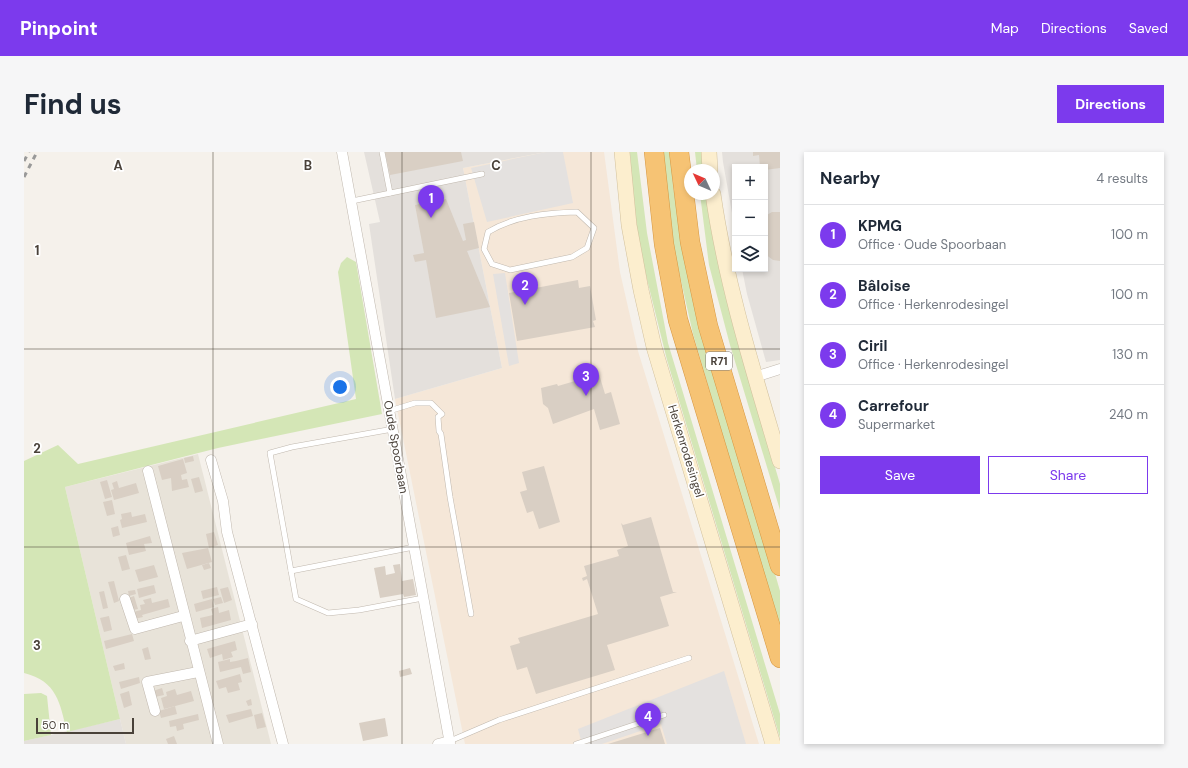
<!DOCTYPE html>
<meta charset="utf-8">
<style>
:root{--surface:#fff;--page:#f6f6f7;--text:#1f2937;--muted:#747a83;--line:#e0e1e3;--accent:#7c3aed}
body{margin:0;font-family:"DM Sans",sans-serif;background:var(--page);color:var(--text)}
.controls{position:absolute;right:12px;top:12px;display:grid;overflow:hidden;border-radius:0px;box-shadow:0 2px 6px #0003}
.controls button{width:36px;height:36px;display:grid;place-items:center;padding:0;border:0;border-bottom:1px solid var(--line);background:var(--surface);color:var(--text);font:20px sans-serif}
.compass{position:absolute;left:660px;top:12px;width:36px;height:36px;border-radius:50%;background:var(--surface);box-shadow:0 2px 6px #0003;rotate:314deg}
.scale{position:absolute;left:12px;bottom:10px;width:98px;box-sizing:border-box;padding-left:4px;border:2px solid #494139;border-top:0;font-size:11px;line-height:14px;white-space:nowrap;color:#494139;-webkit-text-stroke:3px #fff;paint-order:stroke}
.you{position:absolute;left:316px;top:235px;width:14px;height:14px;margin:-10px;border:3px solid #fff;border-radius:50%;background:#1a73e8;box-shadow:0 0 0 6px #1a73e833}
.badge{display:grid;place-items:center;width:26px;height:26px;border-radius:50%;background:var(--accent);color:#fff;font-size:13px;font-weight:700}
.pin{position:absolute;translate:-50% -33px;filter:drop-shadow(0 1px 2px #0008)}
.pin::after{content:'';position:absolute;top:21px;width:14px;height:12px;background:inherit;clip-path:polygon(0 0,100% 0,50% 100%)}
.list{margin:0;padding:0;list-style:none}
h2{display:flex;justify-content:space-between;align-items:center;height:52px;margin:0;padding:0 16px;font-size:17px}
h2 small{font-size:13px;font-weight:400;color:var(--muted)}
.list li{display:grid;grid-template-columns:26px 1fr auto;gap:12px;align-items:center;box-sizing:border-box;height:60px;padding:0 16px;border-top:1px solid var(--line)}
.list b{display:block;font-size:15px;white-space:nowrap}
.list p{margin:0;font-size:13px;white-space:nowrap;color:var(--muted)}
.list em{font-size:13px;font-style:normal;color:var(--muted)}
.actions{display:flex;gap:8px;padding:12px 16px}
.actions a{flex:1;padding:9px 0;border:1px solid var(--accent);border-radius:0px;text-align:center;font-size:14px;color:var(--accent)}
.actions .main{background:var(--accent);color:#fff}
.icon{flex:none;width:22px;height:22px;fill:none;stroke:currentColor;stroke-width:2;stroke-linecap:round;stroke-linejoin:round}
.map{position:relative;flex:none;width:756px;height:592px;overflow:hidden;border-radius:0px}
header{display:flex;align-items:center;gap:24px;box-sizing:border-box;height:56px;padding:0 20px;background:var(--accent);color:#fff}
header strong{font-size:19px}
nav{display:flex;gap:22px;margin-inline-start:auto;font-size:14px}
.intro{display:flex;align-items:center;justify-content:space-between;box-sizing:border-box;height:96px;padding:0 24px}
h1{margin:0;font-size:28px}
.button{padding:10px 18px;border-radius:0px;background:var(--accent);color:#fff;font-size:14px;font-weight:700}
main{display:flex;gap:24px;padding:0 24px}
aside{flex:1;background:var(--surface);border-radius:0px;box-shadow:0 2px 6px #0003}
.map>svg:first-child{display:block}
</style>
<header>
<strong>Pinpoint</strong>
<nav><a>Map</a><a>Directions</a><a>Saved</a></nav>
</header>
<div class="intro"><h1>Find us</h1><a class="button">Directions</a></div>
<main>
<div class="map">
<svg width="756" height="592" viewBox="0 0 756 592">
<rect width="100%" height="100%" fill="#f5f1eb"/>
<polygon fill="#e8e3d9" points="174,302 247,592 102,592 96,567 41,335"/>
<polygon fill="#f5e7d8" points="522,0 580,0 596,120 614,199 735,592 441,592 371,247 478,216 439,16"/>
<g fill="#e4e0dc">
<polygon points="340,0 522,0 439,16 478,216 371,247 345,72 356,70"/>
<polygon points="698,0 756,0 756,208 742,210 723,142 718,117 741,117 741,15 711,15 711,78 699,10"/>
<polygon points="96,567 102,592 0,592 0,589"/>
</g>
<g fill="#d4e6b6">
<polygon points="606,0 613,0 623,81 644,191 756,562 756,586 643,208 617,103 608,42"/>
<polygon points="638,0 647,0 649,34 664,120 756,439 756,479 669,182 648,89"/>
<polygon points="671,0 679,0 681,18 673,18"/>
<polygon points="676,42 684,42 727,234 756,332 756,358 706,193 685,113"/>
<path d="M323,105L332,110L358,262L194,296L41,335L96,567L43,580C36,551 33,529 0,521V309L34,293L54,312L332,247L314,120L317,111Z"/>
<polygon points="17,541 23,544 27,583 0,589 0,542"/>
</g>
<g fill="#e4e1df">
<polygon points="522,0 539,0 549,51 463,70 447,16"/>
<polygon points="481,121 495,211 485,214 469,122"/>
<polygon points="700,519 722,592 643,592 637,572 578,592 558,592 554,577"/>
</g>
<g fill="#d9cfc4">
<polygon points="361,0 437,0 439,9 366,23"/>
<polygon points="729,0 756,0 756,16 741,18 741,15 736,15 735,3 729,4"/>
<polygon points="422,47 439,89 442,88 439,72 450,70 455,96 443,99 466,155 412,166 402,108 391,110 389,103 400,101 391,53"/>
<polygon points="748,60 756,60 756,109 749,108 741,102 741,64"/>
<polygon points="554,128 555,136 566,134 572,168 569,169 571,175 493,189 485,141"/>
<polygon points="575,222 581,242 587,240 596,272 576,278 570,257 529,272 524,256 519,252 517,236 533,232 534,234"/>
<polygon points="169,304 170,309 161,311 160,306"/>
<polygon points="159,307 163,321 157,323 158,328 163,327 165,335 148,339 147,326 138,328 134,314"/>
<polygon points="520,314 536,370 515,377 509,359 503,361 496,340 503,338 498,320"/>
<polygon points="175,325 179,339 171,341 167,327"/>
<polygon points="83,328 88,345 81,347 76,330"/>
<polygon points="93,329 95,336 112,331 115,341 90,348 87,338 90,337 88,331"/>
<polygon points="88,348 91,362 83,364 79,350"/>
<polygon points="107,360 108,365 121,362 123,370 98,376 96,368 98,367 97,362"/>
<polygon points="627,365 649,440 653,440 636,445 645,474 583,493 591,518 512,542 503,515 493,518 486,494 496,491 494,486 574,462 563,427 559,429 558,426 563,424 560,414 595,404 593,398 604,394 597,371 599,373"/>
<polygon points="94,374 96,383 89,385 87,376"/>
<polygon points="190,380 194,393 185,396 182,382"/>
<polygon points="126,384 128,391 120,392 122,399 105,403 102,391"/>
<polygon points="184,396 188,410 163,417 158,401"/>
<polygon points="102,403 106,417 98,419 94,405"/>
<polygon points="185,411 187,416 180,418 178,413"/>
<polygon points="376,412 378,429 389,427 392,443 380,445 379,442 356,446 350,416 361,414 362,423 371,421 369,413"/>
<polygon points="130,413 134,425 115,430 111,418"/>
<polygon points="90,429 95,449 90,451 84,430"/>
<polygon points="130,433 132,441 115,446 113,437"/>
<polygon points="193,435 195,443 179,447 177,439"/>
<polygon points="204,435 208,448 200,451 196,437"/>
<polygon points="111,438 112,442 105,444 104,439"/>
<polygon points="80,439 84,456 79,457 75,440"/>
<polygon points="110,444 114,457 109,458 105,446"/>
<polygon points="197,445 199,451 191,453 189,447"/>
<polygon points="127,446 128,451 144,447 146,455 118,463 119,465 110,467 109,460 117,458 116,453 121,452 119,448"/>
<polygon points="188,447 190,455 172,460 170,452"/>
<polygon points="194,455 195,461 205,458 207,468 178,476 176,466 189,463 187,457"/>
<polygon points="85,464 88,478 80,480 76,466"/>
<polygon points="108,482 110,489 82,497 80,489"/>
<polygon points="211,489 213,498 207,500 209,505 199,508 198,502 186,506 183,497"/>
<polygon points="124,495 127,507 121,508 118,497"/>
<polygon points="224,506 227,520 219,522 217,515 196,520 194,510 206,507 206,510 212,509"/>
<polygon points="100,511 101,517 91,519 89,514"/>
<polygon points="386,516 388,522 376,525 375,519"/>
<polygon points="216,522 218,530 214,531 216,538 204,541 202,535 195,537 192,529"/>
<polygon points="115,525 116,531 97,537 95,530"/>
<polygon points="138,536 140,543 131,545 129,539"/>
<polygon points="151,537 153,543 167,539 170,549 140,557 137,546 143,544 142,540"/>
<polygon points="105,539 108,553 100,556 96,542"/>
<polygon points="227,547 228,553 224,554 222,549"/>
<polygon points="151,554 153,562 137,566 135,559"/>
<polygon points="227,557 229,564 205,571 202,563"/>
<polygon points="238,561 242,575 233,577 230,563"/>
<polygon points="174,562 175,568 159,572 160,577 153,579 152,574 146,575 145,569"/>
<polygon points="361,566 364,584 339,589 335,571"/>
<polygon points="636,576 641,592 584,592"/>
<polygon points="150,584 153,592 144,592 142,587"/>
</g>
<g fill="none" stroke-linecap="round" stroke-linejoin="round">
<g stroke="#c0b8ae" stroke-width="6">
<g id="lane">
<polyline points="358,0 366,41"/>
<polyline points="328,49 458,22"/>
<path d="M553,60L570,76L563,96L548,105L486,118L468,112L460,97L464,80C490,64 523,61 553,60Z"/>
<polyline points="365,259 391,251 407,251 418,262 414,265 415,279 417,282 426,345 447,462"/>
<polyline points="369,277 268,295 246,301 272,447 304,461 335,458 399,446"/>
<polyline points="267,419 390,395"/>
<polyline points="426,589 475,568 665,506"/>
<polyline points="552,592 640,563"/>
</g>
</g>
<g stroke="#c0b8ae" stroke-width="11">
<g id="street">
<polyline points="318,0 426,592"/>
<polyline points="731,225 756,217"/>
<polyline points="187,308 199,349 203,380 259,592"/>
<polyline points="124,319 194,592"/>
<polyline points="101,447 111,477 159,464"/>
<polyline points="166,489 228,472"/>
<polyline points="131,559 123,530 174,520"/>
<polyline points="414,592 426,589"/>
</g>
</g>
<g stroke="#d2c19d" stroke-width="16">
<g id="secondary">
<polyline points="598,0 605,73 617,138 630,195 749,592"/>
<polyline points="685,0 686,18"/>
<path d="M689,42C702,133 730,221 756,309"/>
</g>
</g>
<g stroke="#d69743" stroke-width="20">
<g id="highway">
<polyline points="630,0 640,92 654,168 756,506"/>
<polyline points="655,0 666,90 684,174 756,414"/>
</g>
</g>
<use href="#lane" stroke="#fff" stroke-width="5"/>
<use href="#street" stroke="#fff" stroke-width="10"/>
<use href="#secondary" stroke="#fceece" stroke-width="15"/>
<use href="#highway" stroke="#f6c374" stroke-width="19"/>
<g stroke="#999" stroke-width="3" stroke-dasharray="5 5" stroke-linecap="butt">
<polyline points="0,9 5,0"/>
<polyline points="0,25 13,0"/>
</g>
</g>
<path fill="none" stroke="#494139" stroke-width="1" stroke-opacity="0.55" d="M189,0V592M378,0V592M567,0V592M0,197H756M0,395H756"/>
<g text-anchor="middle" stroke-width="3.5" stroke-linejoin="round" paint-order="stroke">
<rect fill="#fff" stroke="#807a74" stroke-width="1" x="682" y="200" width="26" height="18" rx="3"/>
<g font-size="11" font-weight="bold" fill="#494139">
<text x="695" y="213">R71</text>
</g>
<g font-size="12" fill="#494139" stroke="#fff">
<text transform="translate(372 295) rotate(80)" y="4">Oude Spoorbaan</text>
<text transform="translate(662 299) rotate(73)" y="4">Herkenrodesingel</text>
</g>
</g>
<g font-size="13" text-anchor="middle" font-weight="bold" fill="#494139" stroke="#fff" stroke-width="3.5" stroke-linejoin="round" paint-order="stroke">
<text x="94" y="18">A</text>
<text x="284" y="18">B</text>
<text x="472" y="18">C</text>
<text x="13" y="103">1</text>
<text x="13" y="301">2</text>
<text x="13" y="498">3</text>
</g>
</svg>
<div class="controls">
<button>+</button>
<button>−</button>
<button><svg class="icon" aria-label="layers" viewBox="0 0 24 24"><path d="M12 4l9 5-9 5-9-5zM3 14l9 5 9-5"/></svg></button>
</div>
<svg class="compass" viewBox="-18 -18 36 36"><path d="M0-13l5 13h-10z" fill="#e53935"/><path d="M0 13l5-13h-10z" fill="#747a83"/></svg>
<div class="scale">50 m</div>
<div class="you"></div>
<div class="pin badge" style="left:407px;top:66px">1</div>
<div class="pin badge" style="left:501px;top:153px">2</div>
<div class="pin badge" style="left:562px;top:244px">3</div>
<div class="pin badge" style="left:624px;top:584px">4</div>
</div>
<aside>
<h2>Nearby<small>4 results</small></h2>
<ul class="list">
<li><span class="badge">1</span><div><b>KPMG</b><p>Office · Oude Spoorbaan</p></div><em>100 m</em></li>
<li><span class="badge">2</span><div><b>Bâloise</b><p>Office · Herkenrodesingel</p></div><em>100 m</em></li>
<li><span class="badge">3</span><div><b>Ciril</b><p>Office · Herkenrodesingel</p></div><em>130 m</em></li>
<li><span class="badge">4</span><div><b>Carrefour</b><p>Supermarket</p></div><em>240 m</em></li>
</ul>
<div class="actions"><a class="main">Save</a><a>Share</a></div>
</aside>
</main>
